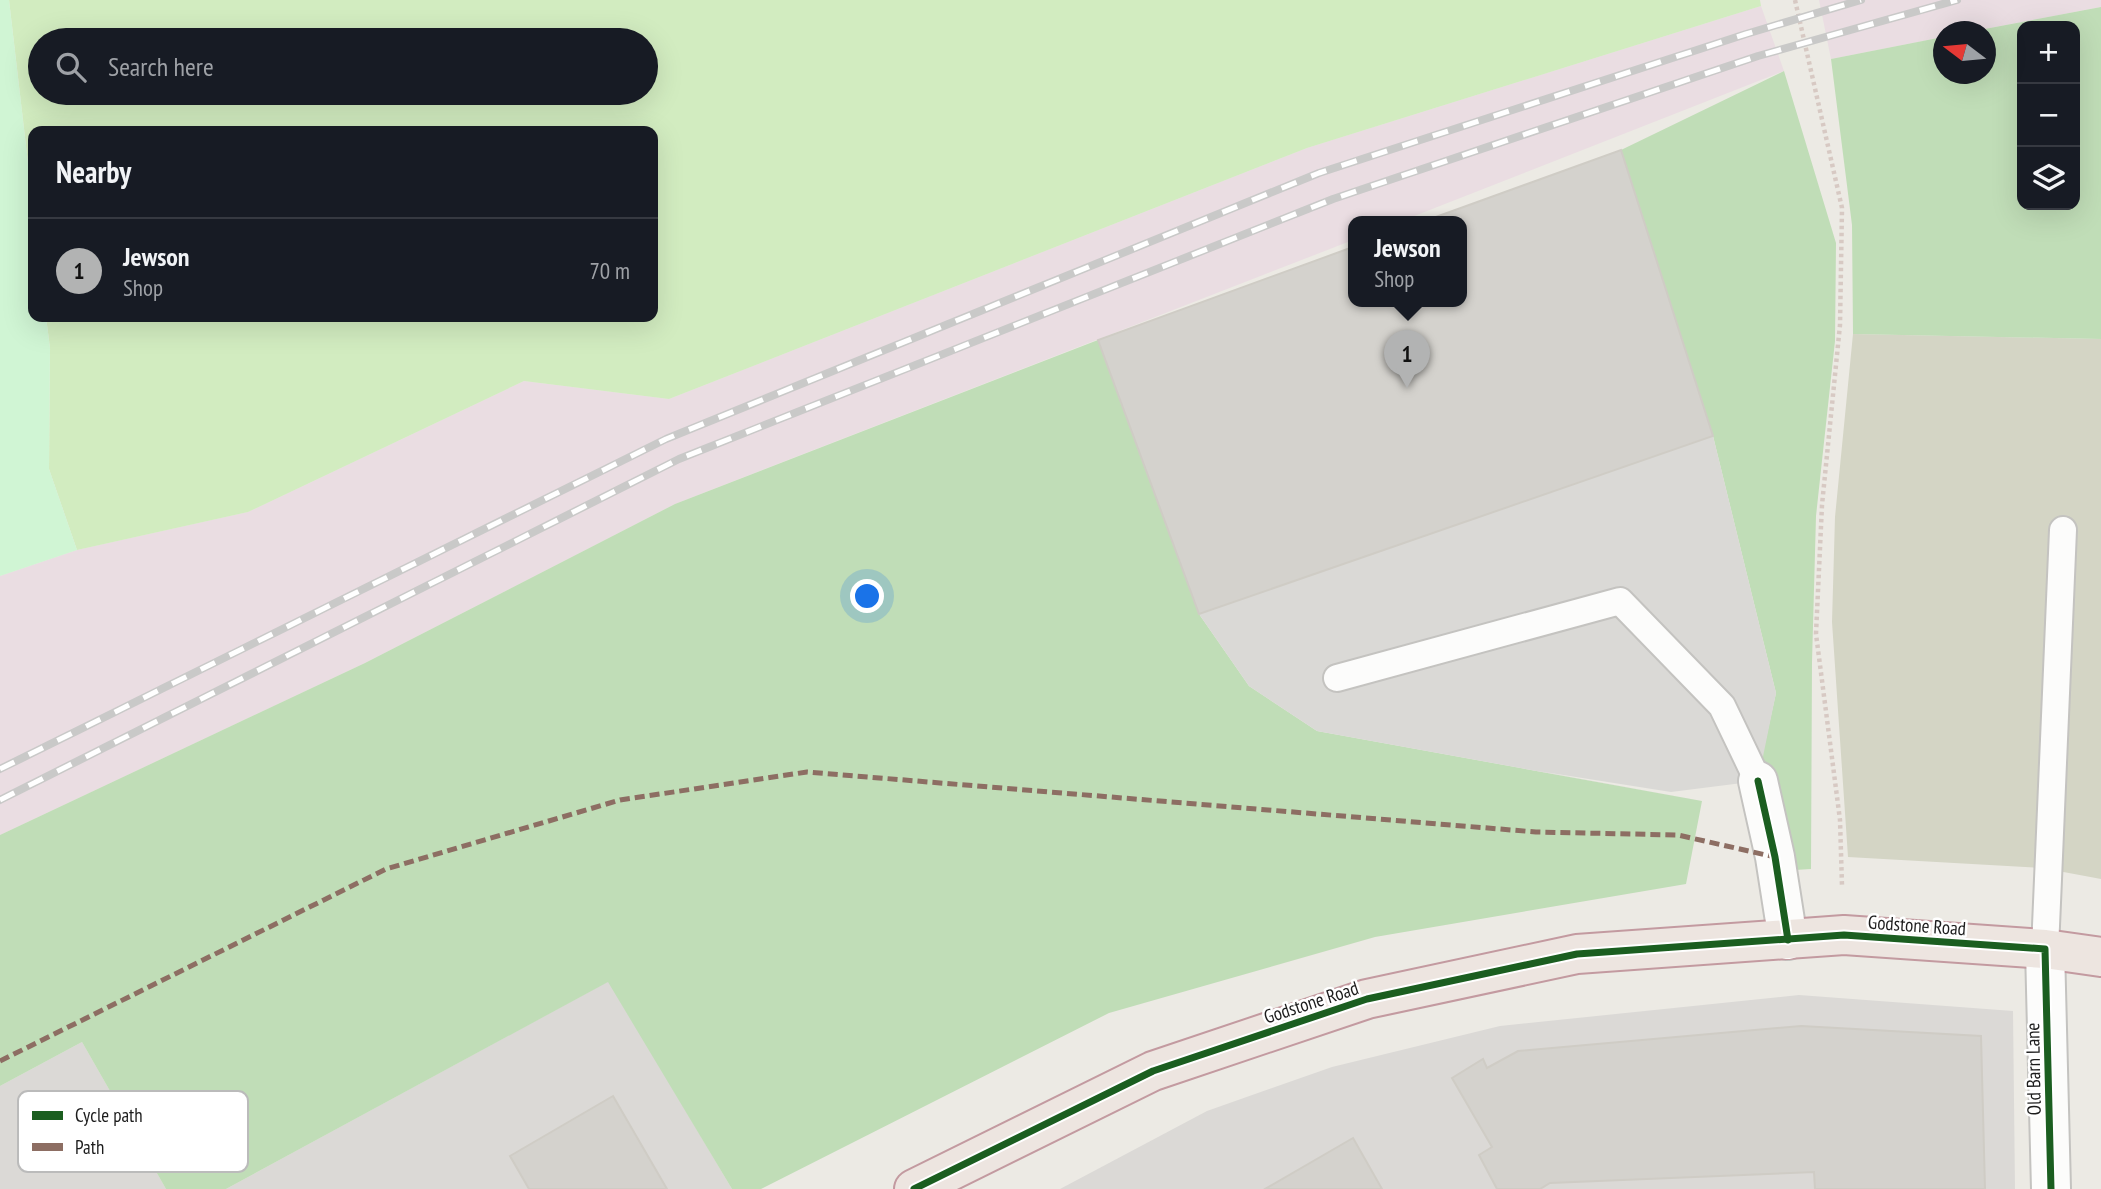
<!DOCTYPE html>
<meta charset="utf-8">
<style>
:root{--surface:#171b24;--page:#20242c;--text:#f1f3f6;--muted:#9ea1a6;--line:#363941;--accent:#b2b3b3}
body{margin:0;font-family:"PT Sans Narrow",sans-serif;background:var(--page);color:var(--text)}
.controls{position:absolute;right:21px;top:21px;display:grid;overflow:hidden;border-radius:14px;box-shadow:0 7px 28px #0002}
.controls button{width:63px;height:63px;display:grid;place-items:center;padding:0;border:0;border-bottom:2px solid var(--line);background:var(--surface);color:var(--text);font:35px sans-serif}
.compass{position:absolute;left:1933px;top:21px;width:63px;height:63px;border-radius:50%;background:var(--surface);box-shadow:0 7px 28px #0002;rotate:286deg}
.you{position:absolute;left:868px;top:597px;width:24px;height:24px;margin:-18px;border:5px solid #fff;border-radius:50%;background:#1a73e8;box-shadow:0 0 0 10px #1a73e833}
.badge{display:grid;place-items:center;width:46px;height:46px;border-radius:50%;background:var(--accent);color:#111;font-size:23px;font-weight:700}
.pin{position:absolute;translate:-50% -58px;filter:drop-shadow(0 2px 4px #0008)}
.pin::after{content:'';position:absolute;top:37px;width:24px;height:21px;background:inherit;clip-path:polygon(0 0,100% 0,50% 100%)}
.popup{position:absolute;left:1348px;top:216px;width:119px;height:91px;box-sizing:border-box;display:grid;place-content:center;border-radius:14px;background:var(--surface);filter:drop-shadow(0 2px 5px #0005);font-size:23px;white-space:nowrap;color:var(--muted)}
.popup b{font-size:26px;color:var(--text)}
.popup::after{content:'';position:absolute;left:50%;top:100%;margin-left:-14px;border:14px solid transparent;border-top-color:var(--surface)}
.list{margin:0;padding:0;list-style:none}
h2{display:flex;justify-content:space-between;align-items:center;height:91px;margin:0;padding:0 28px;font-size:30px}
h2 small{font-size:23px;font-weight:400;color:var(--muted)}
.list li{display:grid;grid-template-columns:46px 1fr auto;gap:21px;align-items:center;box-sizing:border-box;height:105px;padding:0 28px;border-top:2px solid var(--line)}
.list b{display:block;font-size:26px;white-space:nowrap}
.list p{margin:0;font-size:23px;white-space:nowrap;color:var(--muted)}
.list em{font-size:23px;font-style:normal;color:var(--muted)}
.icon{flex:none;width:38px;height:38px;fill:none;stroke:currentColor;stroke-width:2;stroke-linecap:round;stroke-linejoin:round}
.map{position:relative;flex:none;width:2101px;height:1189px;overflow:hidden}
.search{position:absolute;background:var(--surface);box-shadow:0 7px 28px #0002;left:28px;top:28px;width:630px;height:77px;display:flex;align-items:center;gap:18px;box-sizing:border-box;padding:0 24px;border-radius:38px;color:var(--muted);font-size:26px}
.panel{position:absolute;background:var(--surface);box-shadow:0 7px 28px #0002;left:28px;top:126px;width:630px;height:196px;border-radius:14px}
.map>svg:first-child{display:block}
</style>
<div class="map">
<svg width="2101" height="1189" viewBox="0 0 2101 1189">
<rect width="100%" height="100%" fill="#eceae4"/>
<g fill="#dbd9d6">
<polygon points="609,981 732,1189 226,1189"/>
<polygon points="1799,995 2013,1011 2015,1189 1060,1189 1207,1111 1332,1067 1500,1026"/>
<polygon points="82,1042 166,1189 0,1189 0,1086"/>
</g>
<g fill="#eadde2">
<polygon points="1819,0 2101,0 2101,7 1974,31 1944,32 1943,37 1831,59"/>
<polygon points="1761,6 1784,71 1399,222 1353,222 1353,240 675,504 365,663 0,835 0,576 77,550 248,512 524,381 669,399 1307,148"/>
</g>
<polygon fill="#d4d5c5" points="1853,334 2101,339 2101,879 2042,868 1848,857 1832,622 1835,517"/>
<path fill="#d2ecc0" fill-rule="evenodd" d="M9,0H1760L1761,6L1307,148L669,399L524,381L248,512L77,550L49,469L50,348L46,317H653V131H33V206ZM40,40H646V93H40Z"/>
<g fill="#c0ddb7" fill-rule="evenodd">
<path d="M2101,7V339L1853,334L1852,225L1831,59L1943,37L1944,74H1986V32L1974,31ZM2075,26V205H2022V26Z"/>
<polygon points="1784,71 1836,243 1835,341 1816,516 1812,662 1811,869 1795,870 1760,766 1776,693 1713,436 1621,150"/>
<polygon points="1098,340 1199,614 1249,686 1317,731 1702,801 1686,884 1375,937 1109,1013 761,1189 732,1189 608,982 226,1189 166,1189 82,1042 0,1086 0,835 365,663 675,504"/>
</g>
<polygon fill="#d0f5d4" points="0,0 9,0 33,206 33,317 46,317 50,348 49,469 77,550 0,576"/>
<polygon fill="#dad9d6" points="1713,436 1776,693 1758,781 1671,792 1538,771 1702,801 1317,731 1249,686 1199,614"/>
<g fill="#d4d2cd" stroke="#cfccc5" stroke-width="2">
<polygon points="1621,150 1713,436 1199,614 1098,340 1353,247 1353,302 1461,302 1461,222 1422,222"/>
<polygon points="1801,1026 1981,1036 1985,1189 1815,1189 1814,1172 1550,1183 1540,1189 1497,1189 1479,1155 1492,1147 1452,1078 1483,1059 1487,1068 1518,1051"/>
<polygon points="613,1096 667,1189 529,1189 510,1156"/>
<polygon points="1353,1138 1382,1189 1265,1189"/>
</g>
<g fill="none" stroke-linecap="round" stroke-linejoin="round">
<g stroke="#c4c3c0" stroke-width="30">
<g id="service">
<polyline points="1337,678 1620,601 1722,706 1758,781"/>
<polyline points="2045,949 2063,530"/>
</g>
</g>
<g stroke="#c4c3c0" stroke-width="42">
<g id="minor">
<polyline points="1758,781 1775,857 1788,940"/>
<polyline points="2045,949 2051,1189"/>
</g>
</g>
<g stroke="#c39aa0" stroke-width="42">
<polyline id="trunk" points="914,1189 1153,1071 1367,999 1577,954 1844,935 2045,949 2101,957"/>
</g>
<polyline stroke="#d7c9c3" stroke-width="4.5" stroke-dasharray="3.5 3.5" stroke-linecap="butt" points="1795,0 1842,208 1840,325 1822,505 1816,634 1840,820 1842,886"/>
<use href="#service" stroke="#fcfcfb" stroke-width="26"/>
<use href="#minor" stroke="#fcfcfb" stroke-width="38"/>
<use href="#trunk" stroke="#ede5e0" stroke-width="38"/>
<g stroke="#c9c9c8" stroke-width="8">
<g id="rail">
<polyline points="0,769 666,439 1319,173 1746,34 1861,0"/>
<polyline points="0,800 679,459 1333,199 1758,56 1957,0"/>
</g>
</g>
<use href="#rail" stroke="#fff" stroke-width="5" stroke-dasharray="16" stroke-linecap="butt"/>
<polyline stroke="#8d6e63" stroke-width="5" stroke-dasharray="10 5" stroke-linecap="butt" points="0,1061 386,869 620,800 807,772 1536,832 1678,835 1775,857"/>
<g stroke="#fff" stroke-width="11">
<g id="cycleway">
<polyline points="1758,781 1775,857 1788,940"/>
<polyline points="914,1189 1153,1071 1367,999 1577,954 1844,935 2045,949 2051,1189"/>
</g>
</g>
<use href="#cycleway" stroke="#1b5e20" stroke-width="7"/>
</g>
<g text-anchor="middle" stroke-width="5" stroke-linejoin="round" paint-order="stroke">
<g font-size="19" fill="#1c1c1c" stroke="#fff">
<text transform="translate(1917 925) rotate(4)" y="7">Godstone Road</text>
<text transform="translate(1311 1002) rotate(-18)" y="7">Godstone Road</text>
<text transform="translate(2033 1069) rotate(-91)" y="7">Old Barn Lane</text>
</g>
</g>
<rect x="18" y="1091" width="230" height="81" rx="10" fill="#fff" stroke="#bbb" stroke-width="2"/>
<rect x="32" y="1111" width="31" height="9" fill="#1b5e20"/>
<rect x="32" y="1143" width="31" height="8" fill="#8d6e63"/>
<g font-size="19" fill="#1c1c1c">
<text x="75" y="1122">Cycle path</text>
<text x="75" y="1154">Path</text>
</g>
</svg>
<div class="controls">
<button>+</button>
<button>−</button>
<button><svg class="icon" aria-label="layers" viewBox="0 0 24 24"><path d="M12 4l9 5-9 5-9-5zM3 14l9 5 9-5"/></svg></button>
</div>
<svg class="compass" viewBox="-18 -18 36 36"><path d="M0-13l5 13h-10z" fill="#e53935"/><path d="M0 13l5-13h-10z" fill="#9ea1a6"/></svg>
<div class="you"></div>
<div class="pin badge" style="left:1407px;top:388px">1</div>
<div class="popup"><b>Jewson</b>Shop</div>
<div class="search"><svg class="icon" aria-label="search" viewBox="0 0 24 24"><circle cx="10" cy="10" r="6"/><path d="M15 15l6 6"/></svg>Search here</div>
<section class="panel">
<h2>Nearby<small></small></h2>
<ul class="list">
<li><span class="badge">1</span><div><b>Jewson</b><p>Shop</p></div><em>70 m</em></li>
</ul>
</section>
</div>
